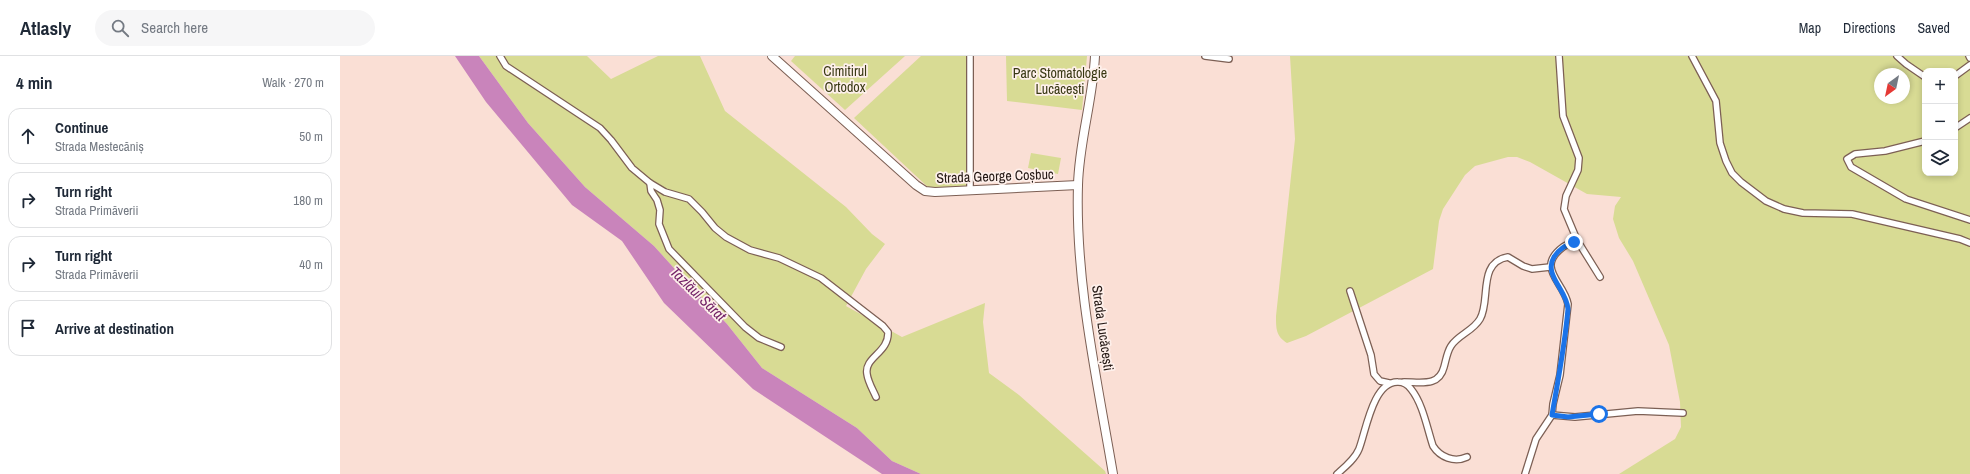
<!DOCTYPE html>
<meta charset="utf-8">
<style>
:root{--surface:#fff;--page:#f6f6f7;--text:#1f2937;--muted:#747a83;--line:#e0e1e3}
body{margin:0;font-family:"Archivo Narrow",sans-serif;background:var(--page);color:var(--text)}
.controls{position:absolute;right:12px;top:12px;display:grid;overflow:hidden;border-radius:8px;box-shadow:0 2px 6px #0003}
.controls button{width:36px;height:36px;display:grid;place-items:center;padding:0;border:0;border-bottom:1px solid var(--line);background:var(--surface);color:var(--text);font:20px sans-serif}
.compass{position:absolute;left:1534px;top:12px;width:36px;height:36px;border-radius:50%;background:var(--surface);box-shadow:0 2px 6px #0003;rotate:213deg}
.stop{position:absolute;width:12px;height:12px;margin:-9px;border:3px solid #1a73e8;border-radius:50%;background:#fff}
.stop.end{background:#1a73e8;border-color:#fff;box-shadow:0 1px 4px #0008}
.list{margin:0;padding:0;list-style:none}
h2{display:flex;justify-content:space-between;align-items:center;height:52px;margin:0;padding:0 16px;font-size:17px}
h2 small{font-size:13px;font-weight:400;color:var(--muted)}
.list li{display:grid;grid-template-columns:26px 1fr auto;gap:12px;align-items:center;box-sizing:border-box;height:56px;margin:0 8px 8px;padding:0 8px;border:1px solid var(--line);border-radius:12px}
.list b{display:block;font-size:15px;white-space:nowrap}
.list p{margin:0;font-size:13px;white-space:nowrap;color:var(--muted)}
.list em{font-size:13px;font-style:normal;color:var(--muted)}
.icon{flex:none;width:22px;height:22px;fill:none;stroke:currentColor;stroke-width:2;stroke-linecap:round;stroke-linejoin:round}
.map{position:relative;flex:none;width:1630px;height:418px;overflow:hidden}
header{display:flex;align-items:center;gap:24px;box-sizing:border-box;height:56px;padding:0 20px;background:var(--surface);border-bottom:1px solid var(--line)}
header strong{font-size:19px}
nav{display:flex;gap:22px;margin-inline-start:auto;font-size:14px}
.search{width:280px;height:36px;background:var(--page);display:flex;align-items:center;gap:10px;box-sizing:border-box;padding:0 14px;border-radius:22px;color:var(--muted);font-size:15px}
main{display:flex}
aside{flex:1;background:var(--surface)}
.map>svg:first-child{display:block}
</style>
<header>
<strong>Atlasly</strong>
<div class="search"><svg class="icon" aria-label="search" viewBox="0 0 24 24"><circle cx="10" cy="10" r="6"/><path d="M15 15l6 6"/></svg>Search here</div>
<nav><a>Map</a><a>Directions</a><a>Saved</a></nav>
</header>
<main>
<aside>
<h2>4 min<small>Walk · 270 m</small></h2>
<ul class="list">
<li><svg class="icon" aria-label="ahead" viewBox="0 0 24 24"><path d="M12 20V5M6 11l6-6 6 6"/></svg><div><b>Continue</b><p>Strada Mestecăniș</p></div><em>50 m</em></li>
<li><svg class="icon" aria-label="right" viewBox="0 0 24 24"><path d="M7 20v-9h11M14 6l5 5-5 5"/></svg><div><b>Turn right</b><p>Strada Primăverii</p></div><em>180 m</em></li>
<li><svg class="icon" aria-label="right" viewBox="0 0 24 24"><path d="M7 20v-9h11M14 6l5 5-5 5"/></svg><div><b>Turn right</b><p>Strada Primăverii</p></div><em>40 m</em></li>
<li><svg class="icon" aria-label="arrive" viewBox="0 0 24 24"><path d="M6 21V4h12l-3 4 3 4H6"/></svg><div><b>Arrive at destination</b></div></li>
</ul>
</aside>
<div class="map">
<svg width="1630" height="418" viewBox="0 0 1630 418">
<rect width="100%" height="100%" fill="#fadfd5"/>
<g fill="#d8db94" fill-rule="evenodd">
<polygon points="139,0 247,0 271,23 318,0 360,0 385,55 506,151 532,178 545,188 526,213 506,250 562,281 645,247 643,266 649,317 679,339 765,415 766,418 581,418 552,405 517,372 422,312 387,268 342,221 314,190 245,131 188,67"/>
<polygon points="455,0 565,0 505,54 451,5"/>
<polygon points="581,0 629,0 629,130 590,133 514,62"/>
<polygon points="666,0 747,0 742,54 667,45"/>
<path d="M950,0H1630V418H1279L1335,383L1341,371L1340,346L1329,289L1293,205L1279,182L1273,163L1275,150L1281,141L1247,138L1190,106L1177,101H1168L1135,110L1125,119L1103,153L1099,165L1093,213L966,280L947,287C936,280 936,273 936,260L955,83ZM1585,15H1615V117H1585ZM1540,18H1564V42H1540Z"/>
<polygon points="691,97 721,102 718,118 688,112"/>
</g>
<polygon fill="#c984bb" points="115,0 139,0 188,67 245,131 314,190 342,221 387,268 422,312 517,372 552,405 581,418 542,418 413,333 324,247 282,185 232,149 146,46"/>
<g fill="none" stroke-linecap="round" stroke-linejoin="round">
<g stroke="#7c5f54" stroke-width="8">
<g id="street">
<polyline points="160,0 166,10 260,72 271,84 292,112 310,127 311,135 317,144 320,154 319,168 329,193 405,271 419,282 441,291"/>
<polyline points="865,0 889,3"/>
<polyline points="1219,0 1223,60 1239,102 1238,114 1226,140 1224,153 1237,184 1260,221"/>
<polyline points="1352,0 1376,45 1380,87 1386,105 1392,117 1401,126 1426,145 1444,153 1463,157 1512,158 1620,183 1630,187"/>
<polyline points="1557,0 1566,8 1585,21"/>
<polyline points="1629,0 1630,2"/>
<polyline points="1615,20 1630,9"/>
<polyline points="1615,72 1630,62"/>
<polyline points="1585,85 1545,95 1515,98 1507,103 1511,111 1566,143 1630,164"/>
<path d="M310,127L325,136L349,143L362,156L375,172L386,181L410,194L439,202L481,222L543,270L548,276C549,297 524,301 527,318C528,326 533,334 536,341"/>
<polyline points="630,134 630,0"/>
<polyline points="1010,235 1031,299 1034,318 1040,325 1049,327"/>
<path d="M1064,326C1081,326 1099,331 1104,311C1106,304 1107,296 1111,290C1118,279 1133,275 1140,263C1151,245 1137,206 1168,201L1183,210L1192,213L1210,211"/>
<polyline points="1212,359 1235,361 1298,355 1343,357"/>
<path d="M997,418C1005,411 1015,403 1019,393C1026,375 1033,325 1058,326C1063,326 1068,329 1071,333C1083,348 1087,372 1093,390C1100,401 1114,407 1127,401"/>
<path d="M1185,418L1196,383L1212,359L1213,348L1220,319L1228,248C1224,226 1195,212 1223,191C1227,188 1232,187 1237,184"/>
</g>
</g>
<g stroke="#7c5f54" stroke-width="10">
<g id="secondary">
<polyline points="432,0 576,129 585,135 595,136 738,129"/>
<path d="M755,0C753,43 739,86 738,129C735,226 757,323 773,418"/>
</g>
</g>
<use href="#street" stroke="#fff" stroke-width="5.5"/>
<use href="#secondary" stroke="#fff" stroke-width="8"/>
</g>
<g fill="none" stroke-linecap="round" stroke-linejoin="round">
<path stroke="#1a73e8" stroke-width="5" d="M1234,186C1225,190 1219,193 1214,201C1203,219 1227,234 1228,253C1225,289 1218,324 1212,359L1228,361L1259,358"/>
</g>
<g text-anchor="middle" stroke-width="3.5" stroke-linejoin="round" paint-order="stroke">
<g font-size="14" fill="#383813" stroke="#fef0eb">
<text x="505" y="20">Cimitirul<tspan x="505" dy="16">Ortodox</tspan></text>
<text x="720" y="22">Parc Stomatologie<tspan x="720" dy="16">Lucăcești</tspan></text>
</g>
<g font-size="14" fill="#241814" stroke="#fef0eb">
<text transform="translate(655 120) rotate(-2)" y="5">Strada George Coșbuc</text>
<text transform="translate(763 272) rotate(82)" y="5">Strada Lucăcești</text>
</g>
<g font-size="15" font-style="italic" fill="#732267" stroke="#fef0eb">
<text transform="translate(358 238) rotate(44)" y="5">Tazlăul Sărat</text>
</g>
</g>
</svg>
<div class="controls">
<button>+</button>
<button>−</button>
<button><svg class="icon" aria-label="layers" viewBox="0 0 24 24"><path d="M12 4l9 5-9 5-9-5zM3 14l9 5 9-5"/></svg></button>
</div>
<svg class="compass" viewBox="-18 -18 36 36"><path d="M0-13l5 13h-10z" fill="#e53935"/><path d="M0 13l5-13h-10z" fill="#747a83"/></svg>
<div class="stop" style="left:1259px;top:358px"></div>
<div class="stop end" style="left:1234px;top:186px"></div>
</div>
</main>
